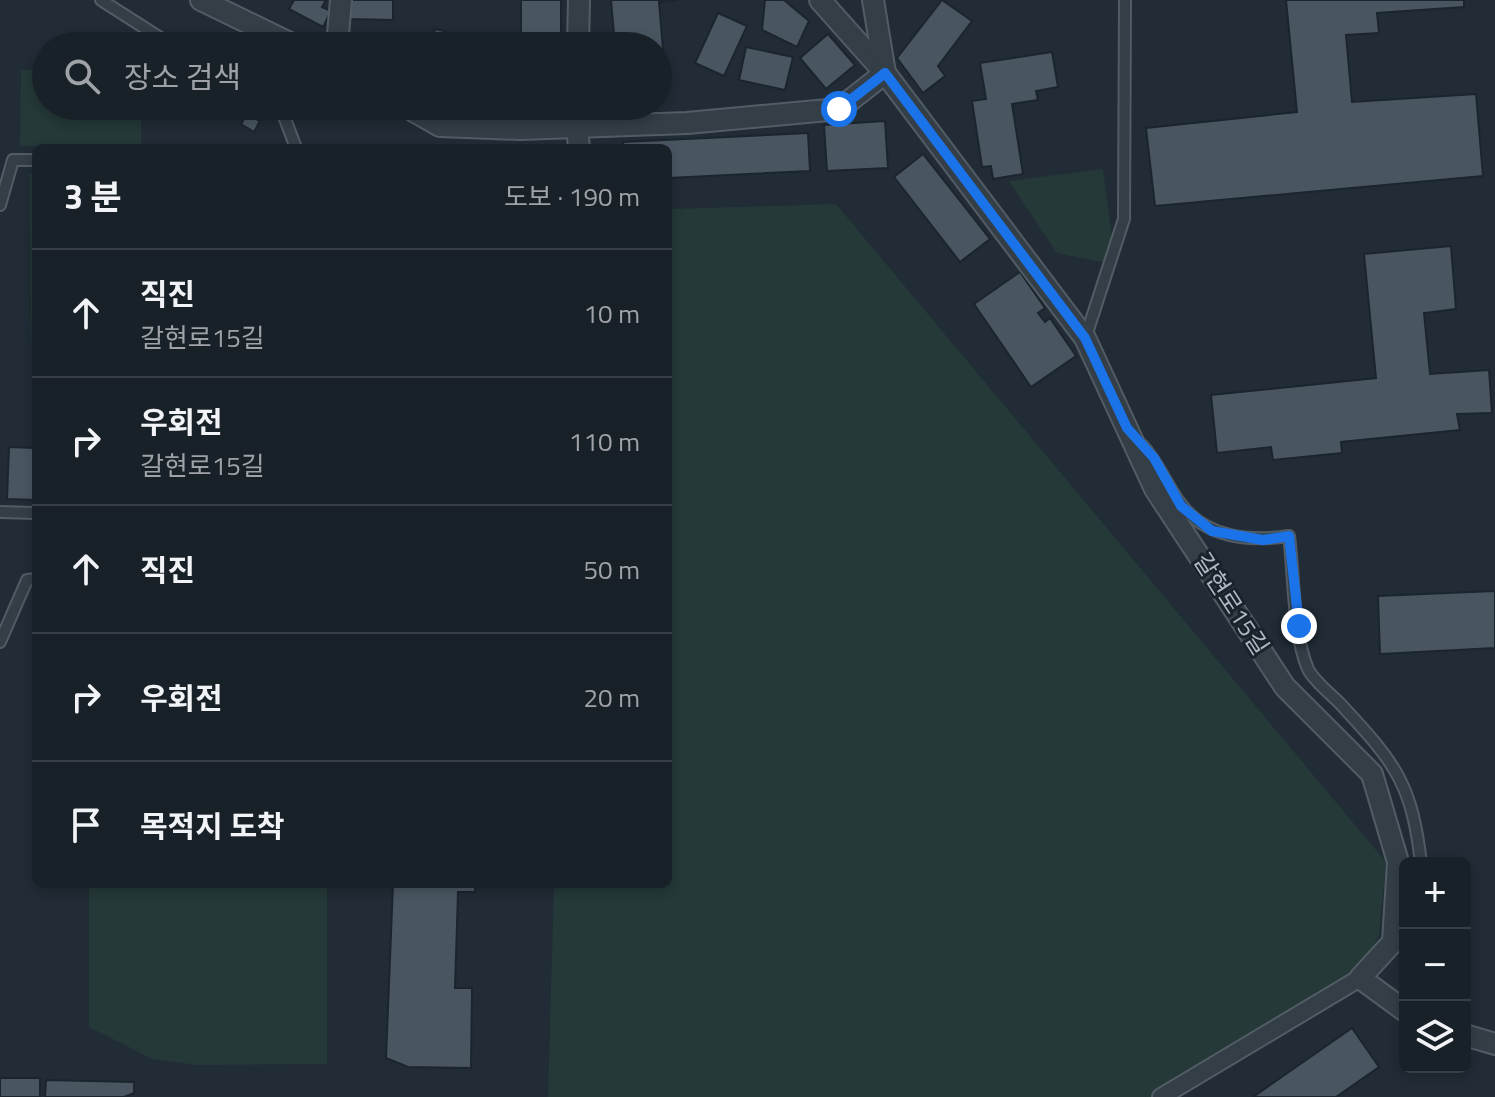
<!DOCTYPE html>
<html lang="ko">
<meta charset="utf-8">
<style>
:root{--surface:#192128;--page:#222930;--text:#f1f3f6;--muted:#9fa3a8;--line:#373e45}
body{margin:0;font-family:"Titillium Web","Noto Sans KR",sans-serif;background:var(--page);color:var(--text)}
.controls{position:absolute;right:24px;bottom:24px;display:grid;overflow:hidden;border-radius:12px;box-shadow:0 4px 12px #0003}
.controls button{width:72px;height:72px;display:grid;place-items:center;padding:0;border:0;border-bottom:2px solid var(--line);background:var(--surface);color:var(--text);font:40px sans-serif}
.stop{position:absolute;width:24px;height:24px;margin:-18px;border:6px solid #1a73e8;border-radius:50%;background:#fff}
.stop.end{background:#1a73e8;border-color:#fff;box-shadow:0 2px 8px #0008}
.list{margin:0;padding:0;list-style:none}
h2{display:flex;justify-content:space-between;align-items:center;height:104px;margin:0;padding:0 32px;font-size:34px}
h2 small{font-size:26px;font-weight:400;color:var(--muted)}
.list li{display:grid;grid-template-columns:52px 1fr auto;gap:24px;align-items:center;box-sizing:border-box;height:128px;padding:0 32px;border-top:2px solid var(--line)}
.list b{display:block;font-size:30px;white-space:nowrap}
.list p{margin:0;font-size:26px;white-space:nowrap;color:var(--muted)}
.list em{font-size:26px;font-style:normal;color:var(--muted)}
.icon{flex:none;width:44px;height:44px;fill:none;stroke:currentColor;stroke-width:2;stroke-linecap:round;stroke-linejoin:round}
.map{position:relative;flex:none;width:1495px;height:1097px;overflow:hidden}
.search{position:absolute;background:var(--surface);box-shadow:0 4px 12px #0003;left:32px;top:32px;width:640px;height:88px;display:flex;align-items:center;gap:20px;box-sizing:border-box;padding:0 28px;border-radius:44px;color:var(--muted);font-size:30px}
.panel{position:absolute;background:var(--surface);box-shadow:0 4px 12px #0003;left:32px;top:144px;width:640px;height:744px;border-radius:12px}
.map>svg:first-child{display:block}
</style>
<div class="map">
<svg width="1495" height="1097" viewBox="0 0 1495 1097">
<rect width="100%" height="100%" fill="#212c36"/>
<g fill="#243938">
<polygon points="21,70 46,70 46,106 141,106 141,148 20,146"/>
<polygon points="1103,169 1116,265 1057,253 1009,181"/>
<polygon points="29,174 36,174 36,373 32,373"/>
<polygon points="836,204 1386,862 1379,935 1360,978 1161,1097 548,1097 554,884 668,884 668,209"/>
<polygon points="89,884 327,884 327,1064 197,1065 152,1059 89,1027"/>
</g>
<g fill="#495662" stroke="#1c252d" stroke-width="2">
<polygon points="294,0 326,0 322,7 331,11 323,27 289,9"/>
<polygon points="350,0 393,0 393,20 350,19"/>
<rect x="521" y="0" width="40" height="46"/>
<polygon points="611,0 678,0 659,2 665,74 658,74 658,46 615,46"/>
<polygon points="765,0 784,0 809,21 797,47 762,30"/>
<polygon points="942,0 972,21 938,66 945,76 923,93 897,58"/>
<polygon points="1286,0 1464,0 1464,7 1377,13 1379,33 1346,35 1352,102 1476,94 1483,176 1155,206 1146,128 1297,112"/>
<polygon points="718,13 747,26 724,76 695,63"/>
<polygon points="435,29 475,38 474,46 432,46"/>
<polygon points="828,34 855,65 826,89 800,58"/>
<rect x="352" y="42" width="47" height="4"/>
<polygon points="746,47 793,57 785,90 739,80"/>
<polygon points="1052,52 1058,87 1036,91 1038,100 1012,104 1023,174 993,179 991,166 982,167 972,101 986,99 980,63"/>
<polygon points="247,114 260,121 254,132 241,124"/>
<polygon points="885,121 888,168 827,171 824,125"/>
<polygon points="808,133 810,171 668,178 668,148 624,148 623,142"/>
<polygon points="923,154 990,239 960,262 894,177"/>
<polygon points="1451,246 1456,309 1424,313 1430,374 1489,370 1492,413 1457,414 1460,430 1341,442 1342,453 1273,460 1271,447 1217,453 1211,395 1376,378 1364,254"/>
<polygon points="1020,272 1045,308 1038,313 1045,322 1050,318 1076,356 1031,387 974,304"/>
<polygon points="9,447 36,448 36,500 7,499"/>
<polygon points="1495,591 1495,648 1380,654 1378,596"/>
<polygon points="393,884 475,884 475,892 458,892 455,988 472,988 471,1068 408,1067 386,1058"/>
<polygon points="1352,1028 1379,1067 1336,1097 1253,1097"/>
<rect x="0" y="1078" width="40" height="19"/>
<polygon points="46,1080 134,1082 134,1093 124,1097 45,1097"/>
</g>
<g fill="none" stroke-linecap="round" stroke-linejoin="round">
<g stroke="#525c64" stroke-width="14">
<g id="service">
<polyline points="101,0 173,46"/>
<polyline points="273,106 282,111 296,148"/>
<polyline points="0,205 13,160 36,160"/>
<polyline points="1086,336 1124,219 1125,0"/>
<path d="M1142,445C1158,462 1166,484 1180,503C1205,538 1250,542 1289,536C1294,574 1293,635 1308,669C1314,682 1335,697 1345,709C1397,765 1412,786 1421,863"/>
<polyline points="0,512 36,513"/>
<polyline points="0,642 27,580 36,579"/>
</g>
</g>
<g stroke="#525c64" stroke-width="20">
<polyline id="pedestrian" points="1161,1097 1360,978"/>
</g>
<g stroke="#525c64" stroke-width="24">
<g id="minor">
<polyline points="201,0 296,46"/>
<polyline points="820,0 885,73 1085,338 1155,489 1285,687 1372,774 1398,862 1393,942 1360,978 1405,1011"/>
<polyline points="337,46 341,0"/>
<polyline points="578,46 579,0"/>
<polyline points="405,106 440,126 520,129 687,123 839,109 885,73 873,0"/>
<polyline points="575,106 579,148"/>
<polyline points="1465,1035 1495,1044"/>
</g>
</g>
<use href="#service" stroke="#343e47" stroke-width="10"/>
<use href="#pedestrian" stroke="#343e47" stroke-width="16"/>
<use href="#minor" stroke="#343e47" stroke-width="20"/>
</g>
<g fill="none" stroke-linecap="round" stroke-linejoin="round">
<polyline stroke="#1a73e8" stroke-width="10" points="839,109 885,73 1085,338 1127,428 1154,458 1181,506 1212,531 1263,540 1289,536 1299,626"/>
</g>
<g text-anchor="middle" stroke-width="6" stroke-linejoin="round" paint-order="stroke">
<g font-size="24" fill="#afb9c3" stroke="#1a232b">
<text transform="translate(1231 604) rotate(57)" y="8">갈현로15길</text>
</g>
</g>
</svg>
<div class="controls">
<button>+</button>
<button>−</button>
<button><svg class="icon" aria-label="layers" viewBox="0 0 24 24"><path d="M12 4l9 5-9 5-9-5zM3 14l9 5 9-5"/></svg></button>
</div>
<div class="stop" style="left:839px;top:109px"></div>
<div class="stop end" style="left:1299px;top:626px"></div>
<div class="search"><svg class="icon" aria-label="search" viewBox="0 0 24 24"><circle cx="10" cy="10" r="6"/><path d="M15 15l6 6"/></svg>장소 검색</div>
<section class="panel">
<h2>3 분<small>도보 · 190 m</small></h2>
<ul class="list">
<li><svg class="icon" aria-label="ahead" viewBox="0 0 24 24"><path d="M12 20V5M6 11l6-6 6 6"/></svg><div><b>직진</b><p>갈현로15길</p></div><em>10 m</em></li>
<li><svg class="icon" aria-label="right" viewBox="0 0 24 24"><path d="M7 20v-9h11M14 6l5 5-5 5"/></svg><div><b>우회전</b><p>갈현로15길</p></div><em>110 m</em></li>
<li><svg class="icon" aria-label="ahead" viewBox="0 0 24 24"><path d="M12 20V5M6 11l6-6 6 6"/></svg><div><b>직진</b></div><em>50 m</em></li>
<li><svg class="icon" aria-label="right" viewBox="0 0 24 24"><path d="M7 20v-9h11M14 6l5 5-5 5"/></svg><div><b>우회전</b></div><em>20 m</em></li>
<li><svg class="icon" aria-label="arrive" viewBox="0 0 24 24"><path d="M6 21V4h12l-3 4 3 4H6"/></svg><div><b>목적지 도착</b></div></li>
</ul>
</section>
</div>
